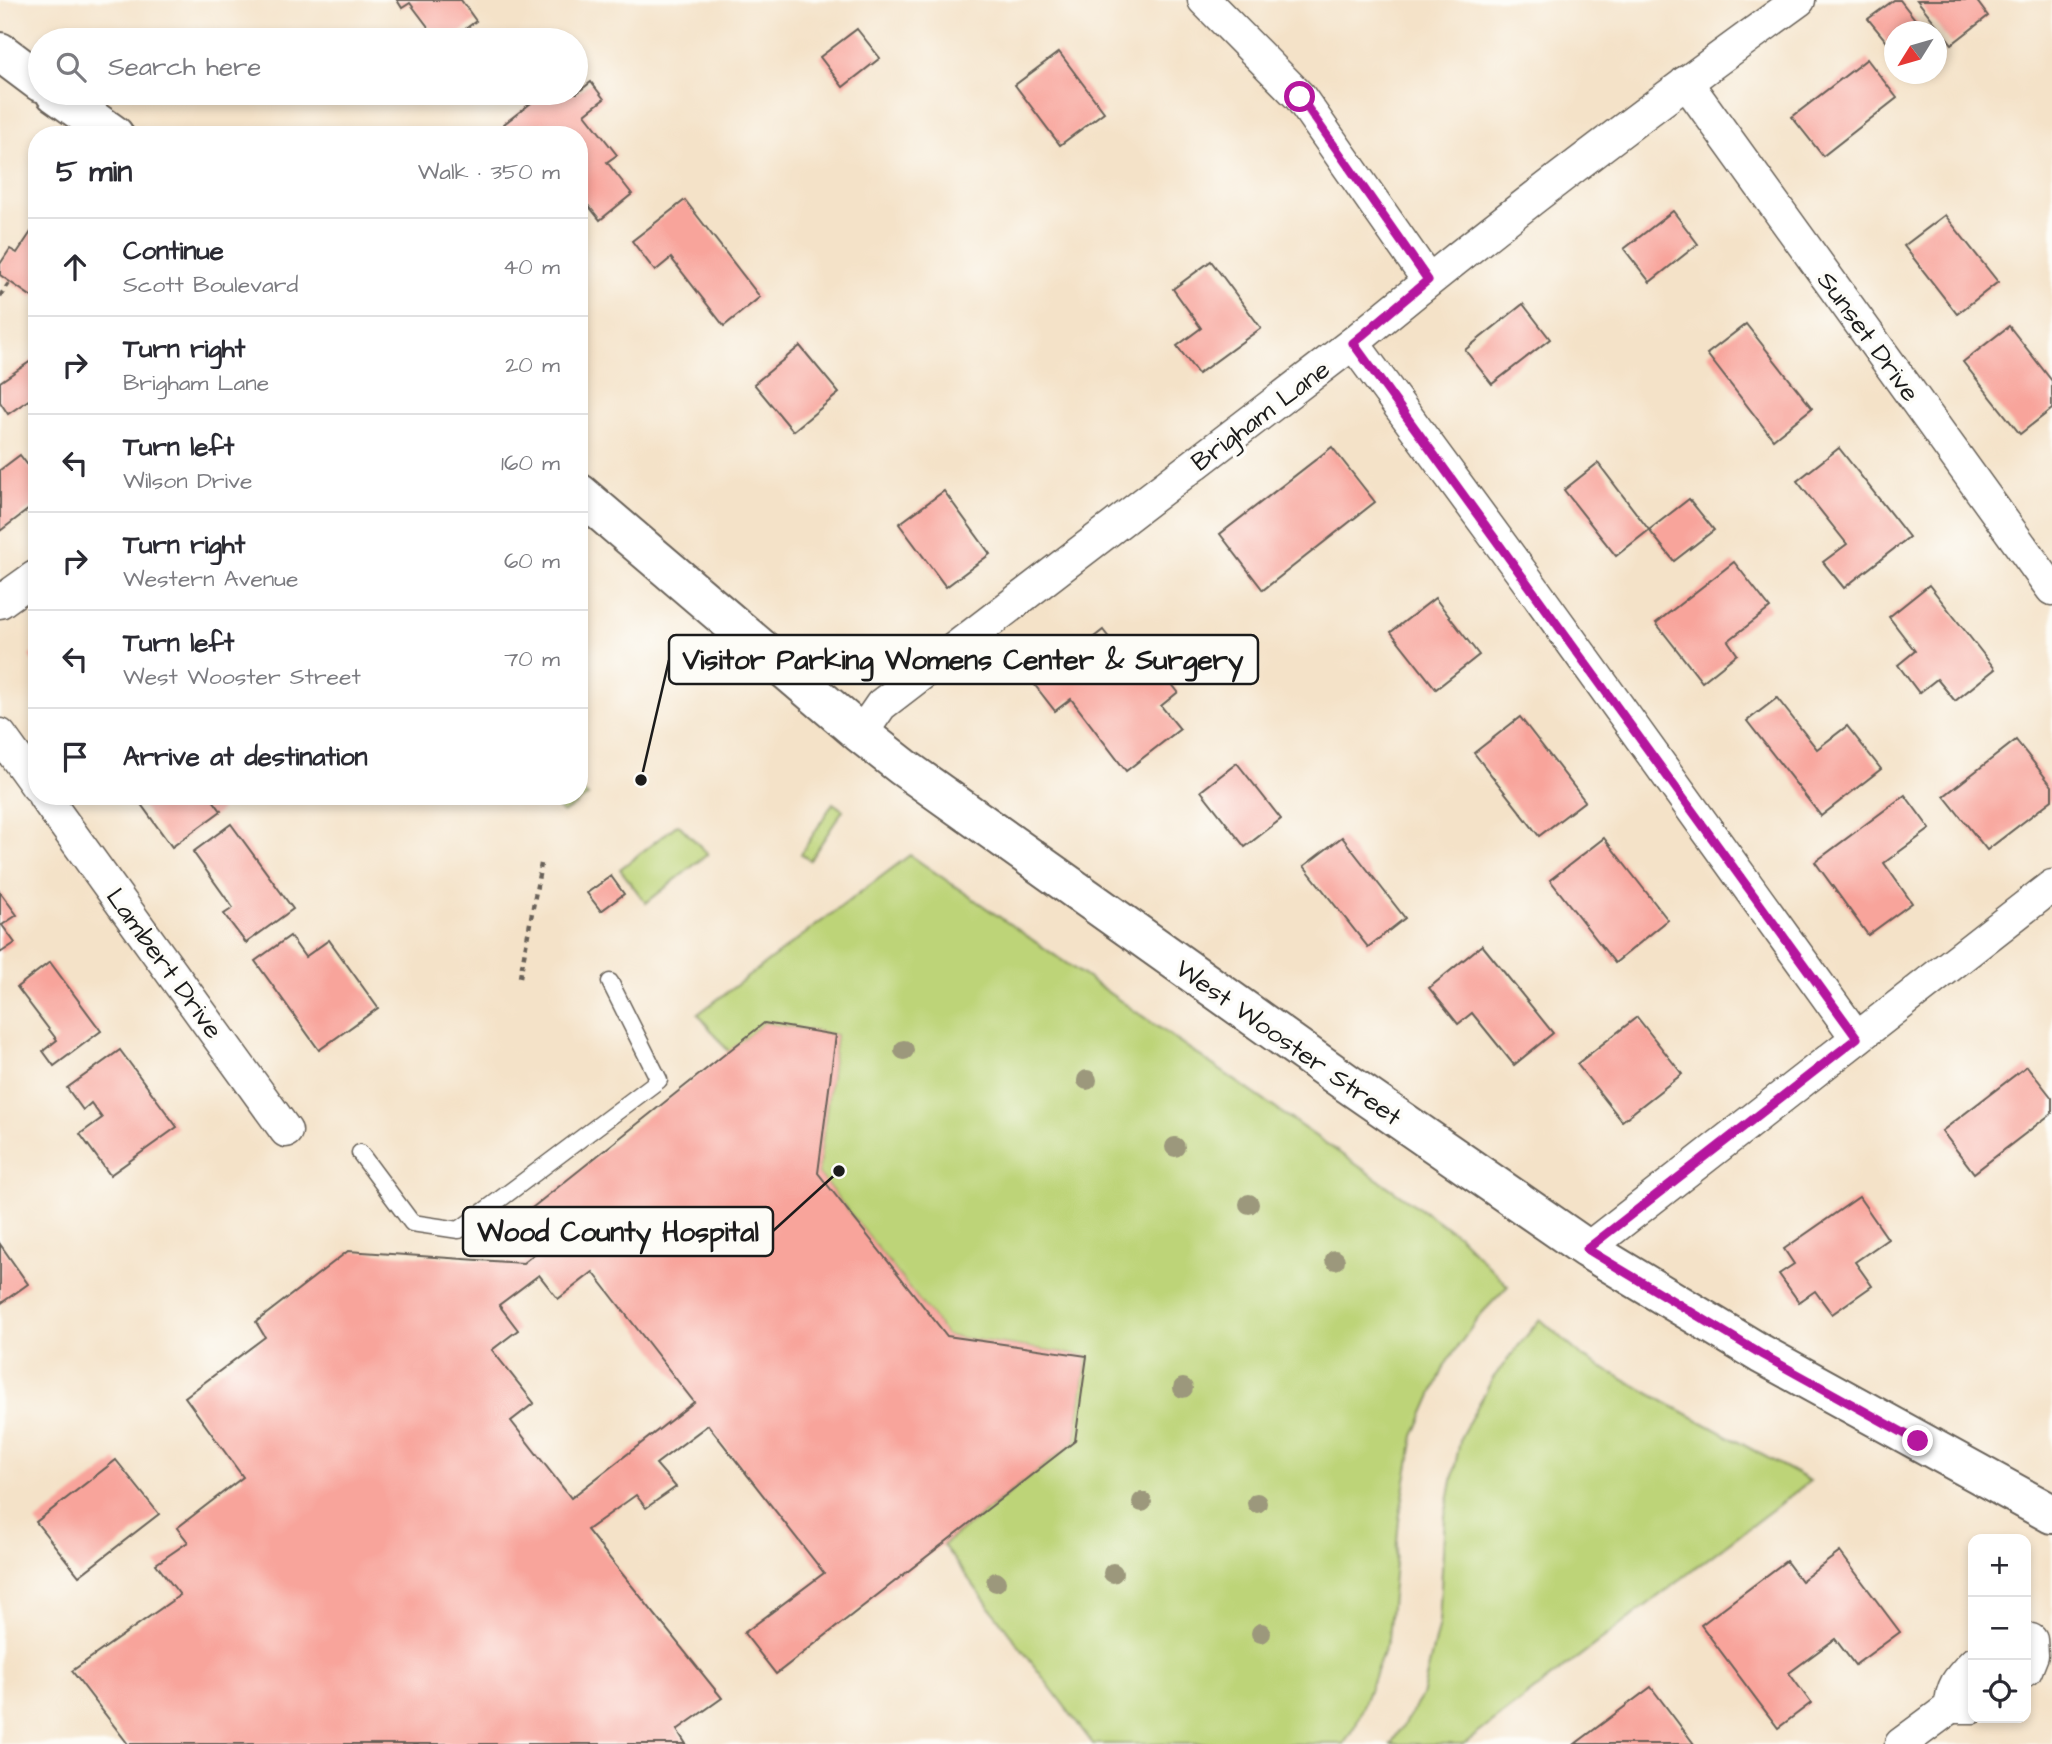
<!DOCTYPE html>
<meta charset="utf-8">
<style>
:root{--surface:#fff;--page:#f7f7f7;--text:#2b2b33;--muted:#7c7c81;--line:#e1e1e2}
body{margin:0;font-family:"Architects Daughter",sans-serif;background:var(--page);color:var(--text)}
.controls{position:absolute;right:21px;bottom:21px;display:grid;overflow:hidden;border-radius:14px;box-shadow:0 4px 10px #0003}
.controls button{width:63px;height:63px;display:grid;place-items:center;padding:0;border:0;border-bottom:2px solid var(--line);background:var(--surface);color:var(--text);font:35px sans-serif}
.compass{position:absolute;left:1884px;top:21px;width:63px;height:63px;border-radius:50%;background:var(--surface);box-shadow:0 4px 10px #0003;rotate:233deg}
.stop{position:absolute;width:21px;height:21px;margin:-16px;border:5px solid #b5179e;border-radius:50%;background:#fff}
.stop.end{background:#b5179e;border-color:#fff;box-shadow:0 2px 7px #0008}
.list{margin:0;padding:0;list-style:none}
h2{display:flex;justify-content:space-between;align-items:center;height:91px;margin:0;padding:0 28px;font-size:30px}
h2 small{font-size:23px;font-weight:400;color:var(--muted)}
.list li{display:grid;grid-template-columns:46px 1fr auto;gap:21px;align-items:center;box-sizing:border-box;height:98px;padding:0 28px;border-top:2px solid var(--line)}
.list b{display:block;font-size:26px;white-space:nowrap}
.list p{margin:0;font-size:23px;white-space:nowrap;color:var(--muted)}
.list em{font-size:23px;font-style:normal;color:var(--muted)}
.icon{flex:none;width:38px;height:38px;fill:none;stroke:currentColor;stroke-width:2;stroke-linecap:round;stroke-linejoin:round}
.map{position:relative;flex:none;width:2052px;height:1744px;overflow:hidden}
.search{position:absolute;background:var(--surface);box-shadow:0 4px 10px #0003;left:28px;top:28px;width:560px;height:77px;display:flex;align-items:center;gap:18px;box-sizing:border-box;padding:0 24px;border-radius:38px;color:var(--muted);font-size:26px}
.panel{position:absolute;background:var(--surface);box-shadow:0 4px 10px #0003;left:28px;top:126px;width:560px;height:679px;border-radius:28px}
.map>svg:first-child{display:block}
</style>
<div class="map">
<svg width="2052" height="1744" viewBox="0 0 2052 1744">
<rect width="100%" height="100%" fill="#fdfcf7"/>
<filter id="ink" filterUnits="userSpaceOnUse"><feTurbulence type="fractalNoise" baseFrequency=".0143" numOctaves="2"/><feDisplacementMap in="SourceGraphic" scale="14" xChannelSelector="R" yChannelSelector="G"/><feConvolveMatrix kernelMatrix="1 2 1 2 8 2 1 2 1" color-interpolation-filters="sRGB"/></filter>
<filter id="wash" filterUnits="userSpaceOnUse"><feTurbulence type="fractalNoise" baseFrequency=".00686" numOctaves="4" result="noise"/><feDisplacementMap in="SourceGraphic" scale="28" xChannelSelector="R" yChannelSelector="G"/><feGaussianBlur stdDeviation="1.57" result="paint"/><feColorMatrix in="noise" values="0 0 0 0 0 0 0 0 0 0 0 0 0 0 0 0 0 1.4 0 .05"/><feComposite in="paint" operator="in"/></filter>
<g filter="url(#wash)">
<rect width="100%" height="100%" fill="#f4e2c8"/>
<g fill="#bdd478" stroke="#6c784a" stroke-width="2">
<polygon points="579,788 588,796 563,813 544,796 579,796"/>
<polygon points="833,803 843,810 810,860 801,854"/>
<polygon points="678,824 708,854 646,903 620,869"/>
<polygon points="910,855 1458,1235 1508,1286 1481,1314 1445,1365 1414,1436 1399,1520 1388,1639 1356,1725 1344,1744 1093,1744 943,1545 1075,1441 1087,1356 947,1336 818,1173 836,1035 764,1023 729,1052 698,1014"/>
<polygon points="1540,1319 1584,1358 1810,1481 1464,1744 1391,1744 1422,1696 1439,1623 1445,1516 1461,1436 1493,1378"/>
</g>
<g id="blocks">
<g fill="#f8a49b" fill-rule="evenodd">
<polygon points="397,0 461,0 476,21 450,40 438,40 410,3 402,8"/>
<polygon points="1894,0 1900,0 1925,32 1895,32 1895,52 1868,19"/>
<polygon points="1917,0 1976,0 1988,16 1952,44"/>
<polygon points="857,29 880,58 843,87 820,57"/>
<polygon points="1059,52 1104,112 1060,145 1015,85"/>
<polygon points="1867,59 1897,98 1823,156 1792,117"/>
<polygon points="591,82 604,99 585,114 617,155 607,162 632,194 600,220 579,194 579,135 513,135 504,124 531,103 527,98 533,93 577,93"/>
<polygon points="685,200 760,297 724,326 671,258 655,271 632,241"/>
<polygon points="1673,211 1698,244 1650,282 1624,249"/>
<polygon points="1945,215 1998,282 1957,314 1904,246"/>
<polygon points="37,223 37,290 32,297 0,275 0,264 10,249 17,253"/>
<polygon points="1211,261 1261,328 1198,374 1177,346 1201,328 1173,289"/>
<polygon points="1523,304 1550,339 1492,384 1465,350"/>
<polygon points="1746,324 1812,408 1773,439 1707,354"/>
<polygon points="2009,326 2052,381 2052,409 2020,434 1963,362"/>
<polygon points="800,346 839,393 793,431 754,384"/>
<polygon points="37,357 37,402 33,397 8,414 0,402 0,382"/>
<polygon points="1332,447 1375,502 1263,590 1220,534"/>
<polygon points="1839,448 1909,537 1844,588 1823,562 1847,544 1797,481"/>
<polygon points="20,455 37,477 37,503 0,531 0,470"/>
<polygon points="1598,463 1649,530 1616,556 1564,490"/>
<polygon points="944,491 990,554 946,587 899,524"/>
<polygon points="1689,499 1714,530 1674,561 1649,530"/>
<polygon points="1734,562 1770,608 1728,641 1737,654 1702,682 1656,623"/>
<polygon points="1929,585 1995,669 1955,701 1937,679 1919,693 1898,665 1915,651 1889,617"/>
<polygon points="1435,598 1479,655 1436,689 1391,632"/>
<polygon points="1103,630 1125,658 1141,645 1178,692 1161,706 1180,729 1126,771 1071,699 1055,711 1034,684"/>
<polygon points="37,651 37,666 29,656"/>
<polygon points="1777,698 1817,749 1847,726 1881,769 1821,816 1747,721"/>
<polygon points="1520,717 1585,801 1539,836 1474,753"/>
<polygon points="2016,740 2052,786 2052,800 1987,850 1944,796"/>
<polygon points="1237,763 1281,819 1245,847 1201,791"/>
<polygon points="1905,795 1930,829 1884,863 1912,903 1868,935 1815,862"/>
<polygon points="135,796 210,796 221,811 172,847"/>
<polygon points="231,824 293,909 246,943 224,914 233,908 193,852"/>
<polygon points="1342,837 1405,918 1368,947 1304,866"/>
<polygon points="1604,838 1668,920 1615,963 1550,880"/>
<polygon points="611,876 624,894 601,911 587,893"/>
<polygon points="0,892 17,915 2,925 15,943 0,953"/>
<polygon points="290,936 305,957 329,940 378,1008 319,1050 255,961"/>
<polygon points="1482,945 1553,1033 1514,1065 1472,1013 1458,1024 1429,988"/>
<polygon points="50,962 101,1031 54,1066 43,1051 57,1040 17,987"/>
<polygon points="1637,1017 1682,1074 1622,1121 1577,1064"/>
<path d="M764,1023L836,1035L818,1173L947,1336L1087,1356L1075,1441L776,1674L744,1633L824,1573L708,1425L656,1464L676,1487L646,1508L636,1495L587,1530L722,1698L677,1730L686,1744H128L72,1671L180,1595L156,1564L188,1542L177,1528L243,1477L185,1397L265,1337L256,1322L348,1251L523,1263L538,1251L513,1223ZM593,1272L694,1402L571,1498L511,1421L534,1403L492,1350L518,1330L499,1305L539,1275L558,1299Z"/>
<polygon points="120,1050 177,1127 110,1175 80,1134 102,1118 91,1103 83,1110 67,1088"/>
<polygon points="2027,1066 2052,1098 2052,1113 1974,1173 1942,1131"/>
<polygon points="1859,1197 1888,1239 1855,1262 1872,1286 1832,1314 1815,1291 1799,1302 1779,1274 1794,1264 1784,1249"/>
<polygon points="0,1244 28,1284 0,1304"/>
<polygon points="116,1460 159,1514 79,1576 36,1522"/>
<polygon points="1840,1552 1900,1632 1855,1665 1835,1639 1789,1673 1811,1703 1778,1728 1701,1625 1786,1561 1801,1581"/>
<polygon points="1651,1687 1694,1744 1575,1744"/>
</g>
</g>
</g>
<g filter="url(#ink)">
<use href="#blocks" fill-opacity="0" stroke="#686158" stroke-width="2"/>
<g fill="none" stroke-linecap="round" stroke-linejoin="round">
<g stroke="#686158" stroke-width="19">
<polyline id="service" points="360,1153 412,1223 459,1230 659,1080 610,982"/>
</g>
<g stroke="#686158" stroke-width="35">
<g id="minor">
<polyline points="1204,0 1300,97 1428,280"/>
<polyline points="1686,82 2052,589"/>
<polyline points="1353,343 1527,580 1857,1038"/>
<polyline points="0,602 35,577"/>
<path d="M861,734L881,705L1353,343C1497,223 1647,110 1799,0"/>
<polyline points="0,735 37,786"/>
<polyline points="44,796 286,1131"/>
<polyline points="1587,1249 2052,886"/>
<path d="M1973,1664C1959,1678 1951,1687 1951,1707H1973"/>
<polyline points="2026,1670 2032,1655 2031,1640"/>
<polyline points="1901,1744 1951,1707"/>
</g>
</g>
<g stroke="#686158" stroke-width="42">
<g id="secondary">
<polyline points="0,52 40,82"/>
<polyline points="55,93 114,135"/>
<polyline points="579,493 861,734 903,767 1347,1083 1587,1249 1761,1354 2052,1514"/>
</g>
</g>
<g stroke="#686158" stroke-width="4.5" stroke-dasharray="5 5" stroke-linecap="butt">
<polyline points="0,296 10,282"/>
<polyline points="520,977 541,864"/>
</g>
<use href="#service" stroke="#fff" stroke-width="16"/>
<use href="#minor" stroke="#fff" stroke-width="32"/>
<use href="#secondary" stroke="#fff" stroke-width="38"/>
</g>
<g fill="#9c987b">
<circle cx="904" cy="1050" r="10"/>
<circle cx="1087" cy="1080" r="10"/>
<circle cx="1175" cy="1147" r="10"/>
<circle cx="1249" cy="1204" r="10"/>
<circle cx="1335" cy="1260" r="10"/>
<circle cx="1183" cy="1388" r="10"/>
<circle cx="1142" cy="1502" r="10"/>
<circle cx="1257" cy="1503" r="10"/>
<circle cx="1113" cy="1573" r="10"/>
<circle cx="996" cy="1582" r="10"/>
<circle cx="1261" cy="1633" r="10"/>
</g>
</g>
<g fill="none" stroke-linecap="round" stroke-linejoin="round" filter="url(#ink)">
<polyline stroke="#b5179e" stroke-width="9" points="1300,97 1428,280 1353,343 1857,1038 1587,1249 1761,1354 1918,1441"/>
</g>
<g text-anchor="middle" stroke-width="7" stroke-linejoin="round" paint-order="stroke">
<g font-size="26" fill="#1c1c1c" stroke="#fdfcf7">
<text transform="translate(1869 336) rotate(54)" y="9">Sunset Drive</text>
<text transform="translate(1260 415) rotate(-37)" y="9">Brigham Lane</text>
<text transform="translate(165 963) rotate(54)" y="9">Lambert Drive</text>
<text transform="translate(1289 1042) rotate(35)" y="9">West Wooster Street</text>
</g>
</g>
<path fill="none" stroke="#1c1c1c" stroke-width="2.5" d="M641 780L669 660M839 1171L773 1231"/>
<g fill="#1c1c1c" stroke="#fdfcf7" stroke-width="2.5">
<circle cx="641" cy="780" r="7"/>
<circle cx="839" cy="1171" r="7"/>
</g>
<g fill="#fdfcf7" stroke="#1c1c1c" stroke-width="2.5">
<rect x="669" y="635" width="589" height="49" rx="7"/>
<rect x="463" y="1207" width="310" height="49" rx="7"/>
</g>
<g font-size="28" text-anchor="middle" font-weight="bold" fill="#1c1c1c">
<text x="963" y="669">Visitor Parking Womens Center &amp; Surgery</text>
<text x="618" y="1241">Wood County Hospital</text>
</g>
</svg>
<div class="controls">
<button>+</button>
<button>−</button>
<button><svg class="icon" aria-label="locate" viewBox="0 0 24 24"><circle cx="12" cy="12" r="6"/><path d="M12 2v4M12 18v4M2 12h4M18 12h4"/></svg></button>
</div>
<svg class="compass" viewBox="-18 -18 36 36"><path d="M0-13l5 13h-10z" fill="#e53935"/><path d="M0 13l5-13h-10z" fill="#7c7c81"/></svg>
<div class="stop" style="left:1300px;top:97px"></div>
<div class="stop end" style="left:1918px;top:1441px"></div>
<div class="search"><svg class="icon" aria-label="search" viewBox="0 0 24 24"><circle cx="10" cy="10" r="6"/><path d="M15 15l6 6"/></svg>Search here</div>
<section class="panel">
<h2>5 min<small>Walk · 350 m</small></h2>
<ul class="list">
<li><svg class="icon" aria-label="ahead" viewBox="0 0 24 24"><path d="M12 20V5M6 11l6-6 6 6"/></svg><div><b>Continue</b><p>Scott Boulevard</p></div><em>40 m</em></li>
<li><svg class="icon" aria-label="right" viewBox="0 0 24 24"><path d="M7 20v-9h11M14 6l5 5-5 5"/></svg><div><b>Turn right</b><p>Brigham Lane</p></div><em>20 m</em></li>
<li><svg class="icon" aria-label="left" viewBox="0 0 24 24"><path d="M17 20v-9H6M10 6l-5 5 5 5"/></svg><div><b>Turn left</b><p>Wilson Drive</p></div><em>160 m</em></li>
<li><svg class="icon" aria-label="right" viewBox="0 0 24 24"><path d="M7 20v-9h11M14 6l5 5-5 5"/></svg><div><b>Turn right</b><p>Western Avenue</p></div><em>60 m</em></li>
<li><svg class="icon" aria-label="left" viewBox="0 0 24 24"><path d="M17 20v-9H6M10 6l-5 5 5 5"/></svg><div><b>Turn left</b><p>West Wooster Street</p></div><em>70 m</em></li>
<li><svg class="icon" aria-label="arrive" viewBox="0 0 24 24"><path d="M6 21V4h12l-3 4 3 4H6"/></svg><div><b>Arrive at destination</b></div></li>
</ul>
</section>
</div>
